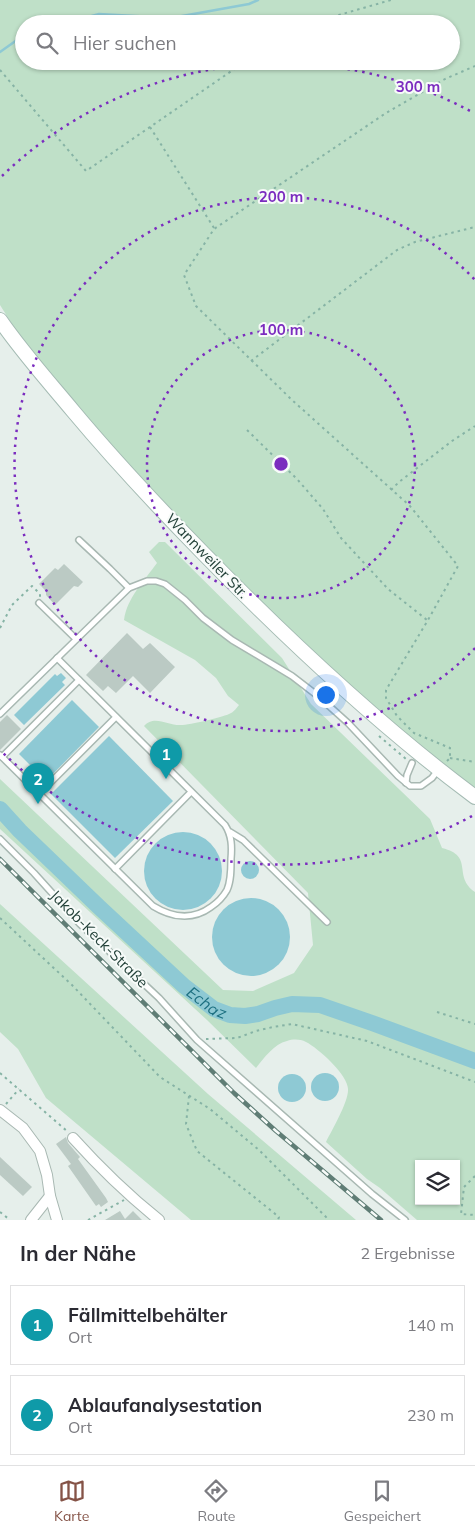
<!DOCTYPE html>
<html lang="de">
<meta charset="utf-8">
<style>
:root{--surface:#fff;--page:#f7f7f7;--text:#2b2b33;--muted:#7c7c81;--line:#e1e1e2;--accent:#855347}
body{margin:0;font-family:Mulish,sans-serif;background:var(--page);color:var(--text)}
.controls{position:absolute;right:15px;bottom:15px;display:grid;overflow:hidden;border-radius:0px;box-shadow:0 1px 4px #0004}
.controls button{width:45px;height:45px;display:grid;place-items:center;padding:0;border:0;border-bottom:1px solid var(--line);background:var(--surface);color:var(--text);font:25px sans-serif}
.you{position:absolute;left:325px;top:694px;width:18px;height:18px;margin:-12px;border:4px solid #fff;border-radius:50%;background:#1a73e8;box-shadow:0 0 0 8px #1a73e833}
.badge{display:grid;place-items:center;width:32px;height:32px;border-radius:50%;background:var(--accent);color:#fff;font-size:16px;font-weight:700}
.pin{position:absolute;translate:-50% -41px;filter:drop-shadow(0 1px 2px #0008)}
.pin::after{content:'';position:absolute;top:26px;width:18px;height:15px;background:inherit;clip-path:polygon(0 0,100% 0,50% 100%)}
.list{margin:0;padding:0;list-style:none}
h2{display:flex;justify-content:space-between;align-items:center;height:65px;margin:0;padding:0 20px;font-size:21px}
h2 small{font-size:16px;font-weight:400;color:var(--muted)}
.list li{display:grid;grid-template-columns:32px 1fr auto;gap:15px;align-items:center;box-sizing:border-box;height:80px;margin:0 10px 10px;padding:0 10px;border:1px solid var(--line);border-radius:0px}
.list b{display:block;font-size:19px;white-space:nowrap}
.list p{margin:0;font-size:16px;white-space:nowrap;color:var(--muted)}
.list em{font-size:16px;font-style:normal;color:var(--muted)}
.icon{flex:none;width:28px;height:28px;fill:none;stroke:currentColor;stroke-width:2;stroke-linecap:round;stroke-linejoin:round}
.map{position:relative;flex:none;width:475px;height:1220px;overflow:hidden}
.search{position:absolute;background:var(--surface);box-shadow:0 1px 4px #0004;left:15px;right:15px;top:15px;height:55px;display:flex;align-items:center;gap:12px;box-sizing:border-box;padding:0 18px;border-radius:28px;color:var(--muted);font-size:19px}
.sheet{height:245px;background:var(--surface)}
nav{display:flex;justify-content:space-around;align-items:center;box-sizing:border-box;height:70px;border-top:1px solid var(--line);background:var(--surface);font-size:14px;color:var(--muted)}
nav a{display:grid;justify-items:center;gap:2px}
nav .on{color:var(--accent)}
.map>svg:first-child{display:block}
</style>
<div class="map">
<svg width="475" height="1220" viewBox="0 0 475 1220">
<rect width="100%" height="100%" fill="#e6efeb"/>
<g fill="#bfe0c8" fill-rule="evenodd">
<path d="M0,0H475V799L253,602L36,362L0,305ZM24,24H451V61H24Z"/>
<path d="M159,542H165L282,658L311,704L430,819L442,848C475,856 452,876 475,892V1220H417L380,1188L367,1179L326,1142C332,1130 349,1101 348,1089C348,1075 318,1048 306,1042C300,1039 293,1039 287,1041C274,1044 264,1058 256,1068L207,1020L0,829V779L223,990L253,991L294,973L313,945L308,893L144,726C154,714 169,726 181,725C189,725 225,717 231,713C234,712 237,707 239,705L228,696L216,678L195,660L124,620C127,598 144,581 157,563L149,552ZM419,1164H456V1201H419Z"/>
<polygon points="0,904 208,1094 356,1220 191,1220 46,1098 18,1049 0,1032"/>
</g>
<g fill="#8ec9d4">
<polygon points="61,673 66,678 62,682 65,685 24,725 14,715 55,674 57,676"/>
<polygon points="72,700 99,727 46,781 19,754"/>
<polygon points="109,736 173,801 115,858 51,794"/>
<circle cx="183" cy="871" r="39"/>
<circle cx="250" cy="870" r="9"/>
<circle cx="251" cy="937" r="39"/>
<circle cx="325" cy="1087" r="14"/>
<circle cx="292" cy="1088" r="14"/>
</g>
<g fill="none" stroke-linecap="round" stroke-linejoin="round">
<g stroke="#8ec9d4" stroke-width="2.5">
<polyline points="63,24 99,14 171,18 249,4 258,0"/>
<polyline points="0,52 24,35"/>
</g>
<path stroke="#8ec9d4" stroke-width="16" id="s1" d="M0,809L20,831L99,907L184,986L214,1009L230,1015L245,1016L258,1014L275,1008L292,1004L320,1005L372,1023L475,1061"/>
</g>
<g fill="#bbcac4">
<polygon points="64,564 83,582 78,587 74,586 55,605 46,595 46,591 39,584 55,568 58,570"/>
<polygon points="127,633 143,649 150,643 175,667 150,693 133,676 116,693 108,686 103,691 86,675"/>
<polygon points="7,715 21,729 0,750 0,722"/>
<polygon points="66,1137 68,1143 80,1157 78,1159 106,1198 108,1202 101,1207 99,1204 96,1206 68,1166 71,1164 56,1144"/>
<polygon points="0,1157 32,1187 23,1196 0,1175"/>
<polygon points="120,1211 125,1219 133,1211 142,1220 105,1220"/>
</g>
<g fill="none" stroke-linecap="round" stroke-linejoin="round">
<g stroke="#a8b8b2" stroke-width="8">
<g id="lane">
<polyline points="79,540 110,569 129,588"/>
<polyline points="39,603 76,639"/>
<polyline points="0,714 129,588 147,581 156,581 165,584 185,600 203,618 232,640 292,676 318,696 348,723 398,776 410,786 421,786 432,778 438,770"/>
<path d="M0,755L153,906C171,917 192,921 211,907C217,903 223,897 227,890C231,881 231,870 231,859C232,847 232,836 225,825L57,658"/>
<polyline points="2,757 79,680"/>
<polyline points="406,783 407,775 412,763"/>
<polyline points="39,794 116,717"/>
<polyline points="230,832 243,840 327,922"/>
<polyline points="0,839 34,873 80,924 159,998 197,1040 372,1194 405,1220"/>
<polyline points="115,869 191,792"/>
</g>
</g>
<g stroke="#a8b8b2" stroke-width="12">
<g id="street">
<polyline points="0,1110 23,1128 40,1151 47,1175 50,1196 57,1220"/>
<path d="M73,1138C100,1168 128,1195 159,1220"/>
<polyline points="31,1220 50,1196"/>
</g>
</g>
<g stroke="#a4bbb3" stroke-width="16">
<path id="secondary" d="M0,320C22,352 48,381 73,411C114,460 158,507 203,553C288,640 377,724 475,797"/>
</g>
<g stroke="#86b3a5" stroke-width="2" stroke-dasharray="2.5 4" stroke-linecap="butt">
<polyline points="314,24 325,19 391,0"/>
<polyline points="0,70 86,171 246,61"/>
<polyline points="150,127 214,228"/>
<polyline points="251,361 397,250 415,242 475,227"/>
<polyline points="247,430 297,479 323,509 341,538 388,589 427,620"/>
<polyline points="391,490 399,482 452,441 475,426"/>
<polyline points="0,628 12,605 32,586 40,594 40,597"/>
<polyline points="379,736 406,759"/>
<polyline points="450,758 475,762"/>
<polyline points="447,761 450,758 450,748 414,733 397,716 386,698 386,690 428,620 458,566 410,506 292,400 196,306 184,275 214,229 386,113 445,79 475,66"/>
<polyline points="0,918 72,985 160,1077 210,1109 259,1150 329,1220"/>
<polyline points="437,1012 475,1024"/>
<polyline points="206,1039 237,1038 256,1031 273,1027 292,1024 367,1041 475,1082"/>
<polyline points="0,1073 68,1132"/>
<polyline points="189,1096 186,1124 197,1151 279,1217 278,1220"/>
<polyline points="6,1104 19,1089"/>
<polyline points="475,1176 464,1187 461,1214 475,1215"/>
<polyline points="0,1212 10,1220"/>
<polyline points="88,1220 124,1200"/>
</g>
<use href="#lane" stroke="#fff" stroke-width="5"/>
<use href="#street" stroke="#fff" stroke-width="10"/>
<use href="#secondary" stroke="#fff" stroke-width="14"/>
<g stroke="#5f7d75" stroke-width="4.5">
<polyline id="rail" points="0,859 234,1093 276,1131 381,1220"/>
</g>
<use href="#rail" stroke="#f7fbf9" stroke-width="2.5" stroke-dasharray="8" stroke-linecap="butt"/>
</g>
<g fill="none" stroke="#7b2cbf" stroke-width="2.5" stroke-dasharray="2.5 5">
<circle cx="281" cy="464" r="134"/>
<path d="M475 648A267 267 0 1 1 475 280"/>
<path d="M472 816A401 401 0 0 1 2 752M2 176A401 401 0 0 1 472 112"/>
</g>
<g text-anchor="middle" stroke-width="4" stroke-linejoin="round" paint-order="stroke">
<g font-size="15" fill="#24423a" stroke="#f7fbf9">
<text transform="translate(207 556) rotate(46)" y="5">Wannweiler Str.</text>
<text transform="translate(99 939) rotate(45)" y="5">Jakob-Keck-Straße</text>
</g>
<g font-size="16" font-style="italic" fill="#1c6f80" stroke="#f7fbf9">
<text dy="6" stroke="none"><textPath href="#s1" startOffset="284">Echaz</textPath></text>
</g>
</g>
<circle cx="281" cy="464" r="8" fill="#7b2cbf" stroke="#f7fbf9" stroke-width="2.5"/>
<g font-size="15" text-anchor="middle" font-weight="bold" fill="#7b2cbf" stroke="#f7fbf9" stroke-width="4" stroke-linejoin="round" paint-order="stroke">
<text x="418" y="92">300 m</text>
<text x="281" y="202">200 m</text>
<text x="281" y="335">100 m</text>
</g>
</svg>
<div class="controls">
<button><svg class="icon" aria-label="layers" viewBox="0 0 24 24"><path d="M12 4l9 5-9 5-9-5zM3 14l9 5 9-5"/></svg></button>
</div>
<div class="you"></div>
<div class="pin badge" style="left:166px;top:779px;background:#0f9aa8">1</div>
<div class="pin badge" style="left:38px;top:804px;background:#0f9aa8">2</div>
<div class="search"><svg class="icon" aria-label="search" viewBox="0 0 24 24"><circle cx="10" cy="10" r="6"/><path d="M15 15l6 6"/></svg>Hier suchen</div>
</div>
<section class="sheet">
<h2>In der Nähe<small>2 Ergebnisse</small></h2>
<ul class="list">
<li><span class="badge" style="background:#0f9aa8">1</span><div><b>Fällmittelbehälter</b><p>Ort</p></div><em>140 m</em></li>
<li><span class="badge" style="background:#0f9aa8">2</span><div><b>Ablaufanalysestation</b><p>Ort</p></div><em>230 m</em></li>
</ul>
</section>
<nav>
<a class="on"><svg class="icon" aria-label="map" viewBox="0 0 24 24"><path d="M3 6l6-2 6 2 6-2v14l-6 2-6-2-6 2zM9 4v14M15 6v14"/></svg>Karte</a>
<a><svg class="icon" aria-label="directions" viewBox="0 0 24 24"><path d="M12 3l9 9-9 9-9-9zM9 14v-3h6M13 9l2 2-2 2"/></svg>Route</a>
<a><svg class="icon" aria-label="saved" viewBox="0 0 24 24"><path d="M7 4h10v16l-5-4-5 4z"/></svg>Gespeichert</a>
</nav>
